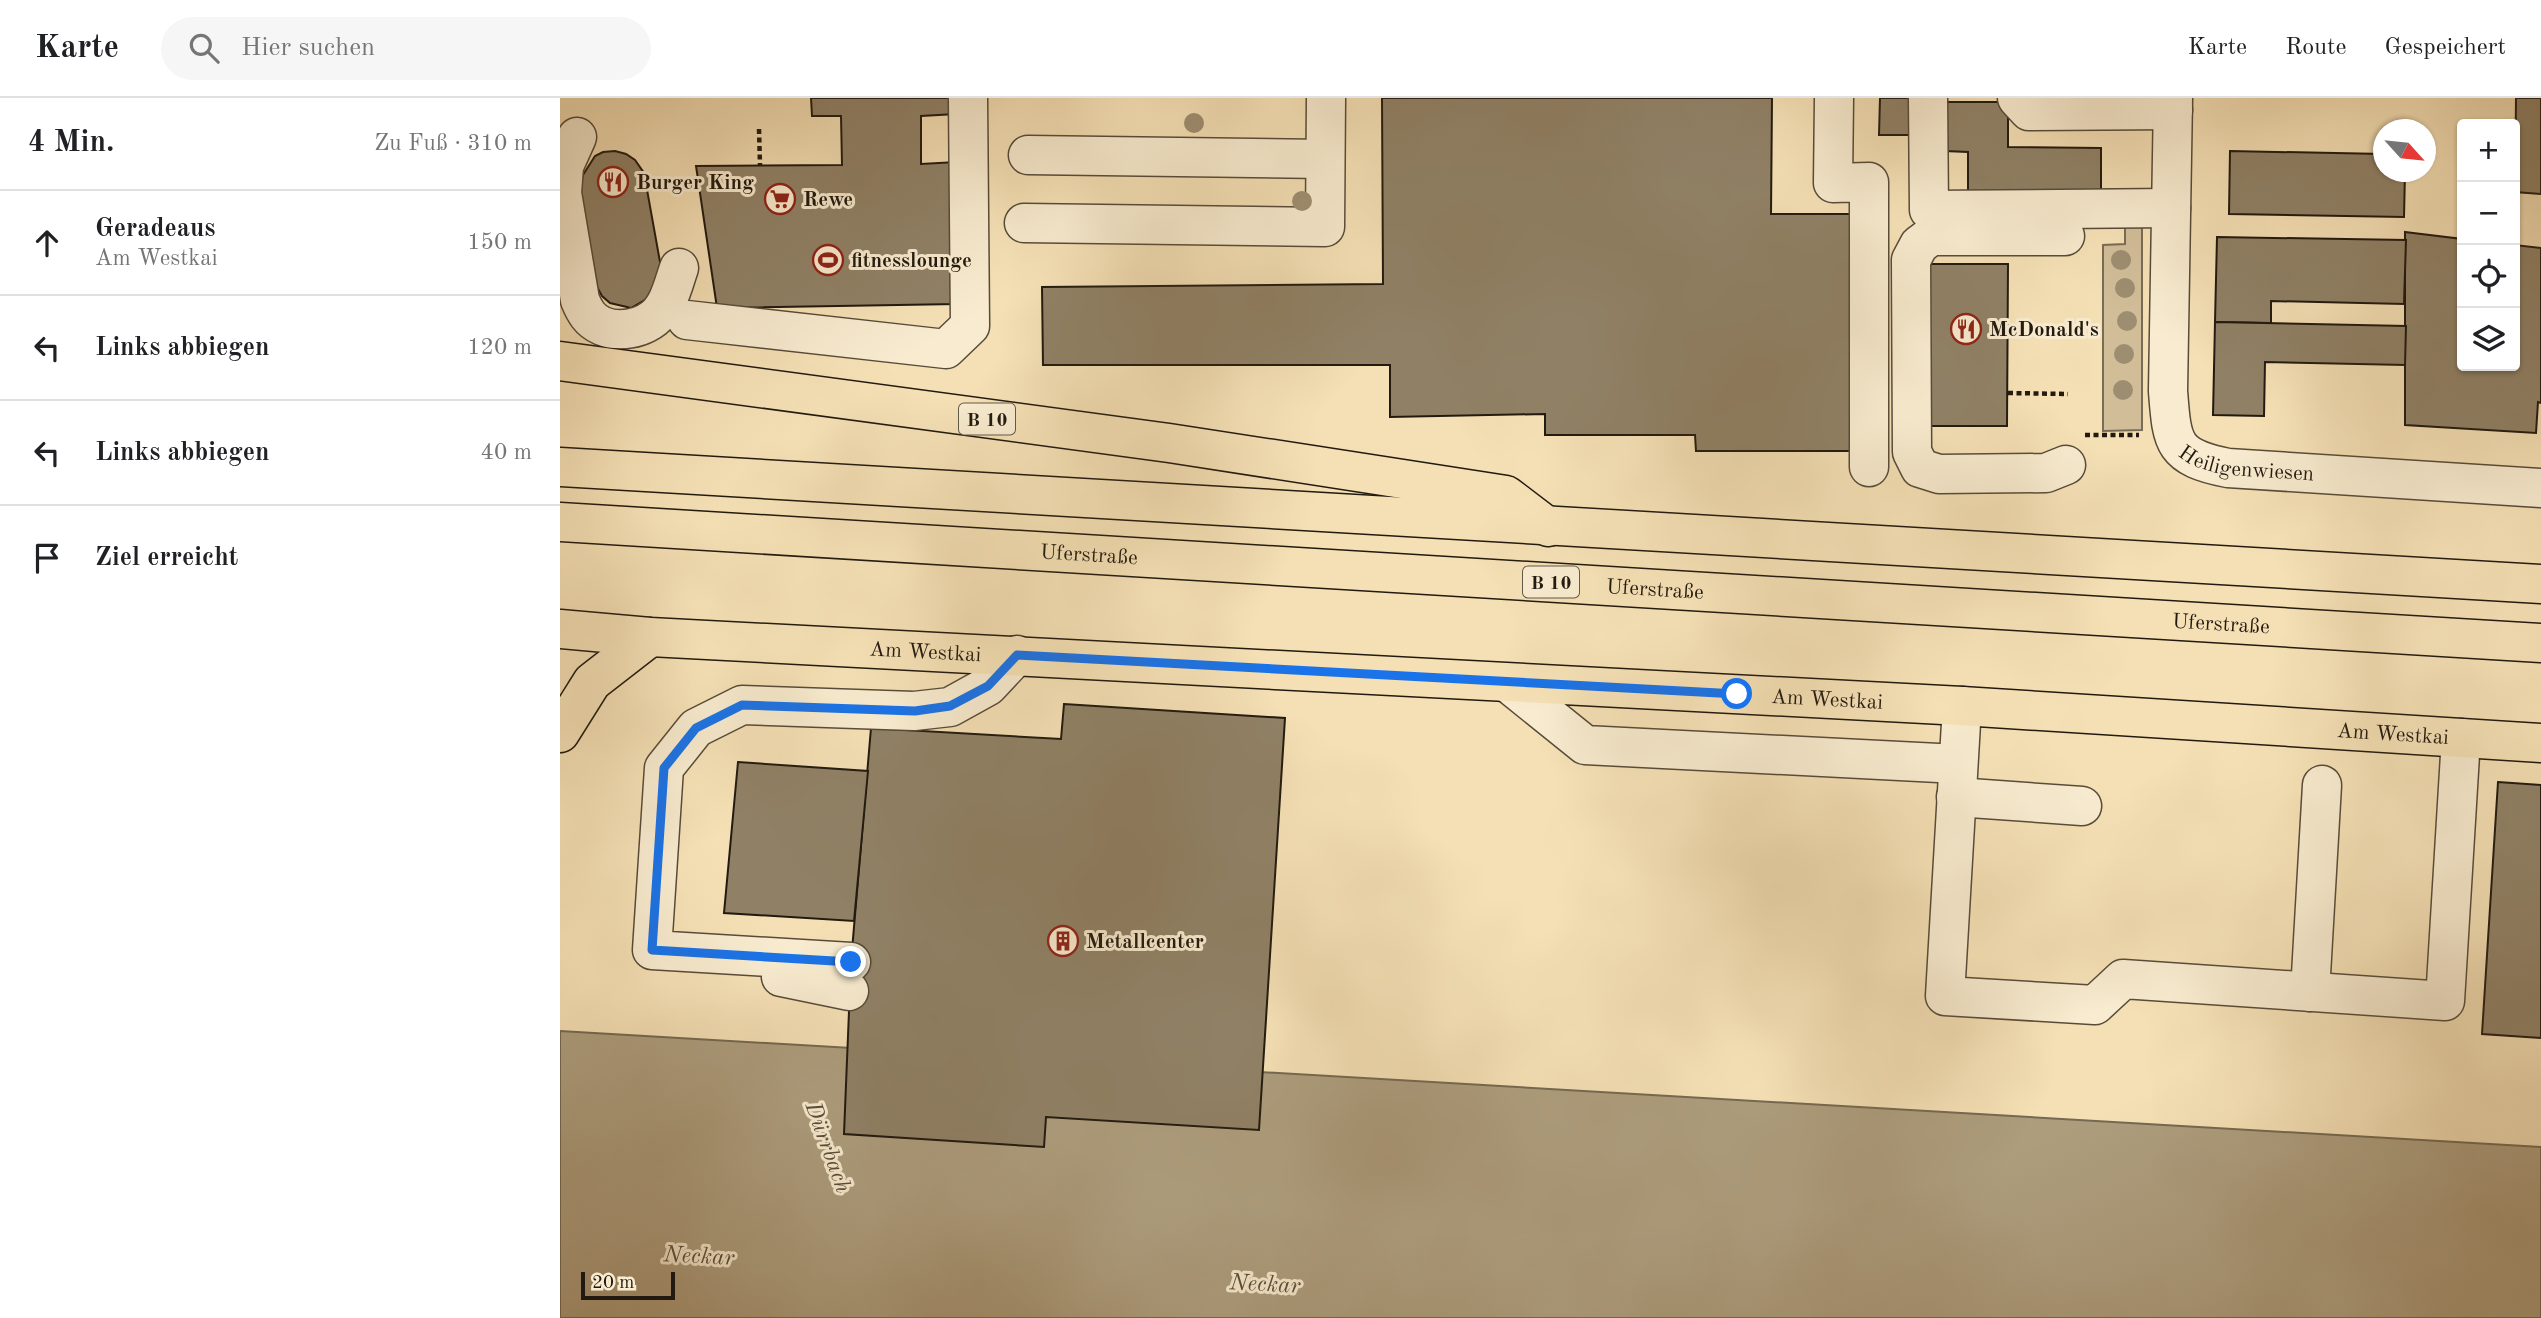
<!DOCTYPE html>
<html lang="de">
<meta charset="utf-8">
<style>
:root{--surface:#fff;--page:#f6f6f6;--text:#202124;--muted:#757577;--line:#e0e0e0}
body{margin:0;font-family:"Old Standard TT",serif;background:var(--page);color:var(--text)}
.controls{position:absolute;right:21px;top:21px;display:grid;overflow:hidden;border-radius:7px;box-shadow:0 2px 5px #0004}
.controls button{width:63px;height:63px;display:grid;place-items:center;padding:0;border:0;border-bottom:2px solid var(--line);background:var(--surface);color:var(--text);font:35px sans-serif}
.compass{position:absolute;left:1813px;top:21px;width:63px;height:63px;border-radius:50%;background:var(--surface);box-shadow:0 2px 5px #0004;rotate:117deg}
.scale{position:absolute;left:21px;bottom:18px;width:94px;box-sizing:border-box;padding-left:7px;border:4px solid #221a10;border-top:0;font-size:19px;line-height:24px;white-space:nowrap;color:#221a10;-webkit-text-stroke:5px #f8ebcf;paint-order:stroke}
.stop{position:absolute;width:21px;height:21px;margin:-16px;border:5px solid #1a73e8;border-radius:50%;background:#fff}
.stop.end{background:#1a73e8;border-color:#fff;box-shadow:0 2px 7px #0008}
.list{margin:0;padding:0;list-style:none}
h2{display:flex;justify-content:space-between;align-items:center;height:91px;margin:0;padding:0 28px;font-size:30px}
h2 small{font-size:23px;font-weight:400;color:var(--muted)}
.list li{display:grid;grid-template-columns:46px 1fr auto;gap:21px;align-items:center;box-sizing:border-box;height:105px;padding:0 28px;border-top:2px solid var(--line)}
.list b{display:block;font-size:26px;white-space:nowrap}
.list p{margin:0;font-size:23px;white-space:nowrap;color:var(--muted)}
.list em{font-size:23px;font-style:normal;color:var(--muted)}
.icon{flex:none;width:38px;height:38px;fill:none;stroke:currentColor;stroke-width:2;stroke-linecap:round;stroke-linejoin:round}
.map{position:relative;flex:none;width:1981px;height:1220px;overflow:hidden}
header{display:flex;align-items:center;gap:42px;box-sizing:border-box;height:98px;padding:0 35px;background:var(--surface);border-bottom:2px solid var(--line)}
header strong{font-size:33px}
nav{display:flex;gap:38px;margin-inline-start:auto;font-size:24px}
.search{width:490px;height:63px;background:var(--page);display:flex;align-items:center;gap:18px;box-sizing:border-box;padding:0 24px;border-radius:38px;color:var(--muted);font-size:26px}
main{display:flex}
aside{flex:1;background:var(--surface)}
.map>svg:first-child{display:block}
</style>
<header>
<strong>Karte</strong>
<div class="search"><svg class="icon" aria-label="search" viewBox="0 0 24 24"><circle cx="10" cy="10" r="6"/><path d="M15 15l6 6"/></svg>Hier suchen</div>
<nav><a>Karte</a><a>Route</a><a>Gespeichert</a></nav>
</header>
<main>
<aside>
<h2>4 Min.<small>Zu Fuß · 310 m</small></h2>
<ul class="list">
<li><svg class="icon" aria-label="ahead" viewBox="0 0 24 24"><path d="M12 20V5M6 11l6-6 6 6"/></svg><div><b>Geradeaus</b><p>Am Westkai</p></div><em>150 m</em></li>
<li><svg class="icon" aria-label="left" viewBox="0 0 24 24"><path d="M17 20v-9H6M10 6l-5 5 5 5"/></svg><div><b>Links abbiegen</b></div><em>120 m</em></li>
<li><svg class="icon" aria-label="left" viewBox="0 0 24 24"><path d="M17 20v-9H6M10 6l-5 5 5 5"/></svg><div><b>Links abbiegen</b></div><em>40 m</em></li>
<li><svg class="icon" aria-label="arrive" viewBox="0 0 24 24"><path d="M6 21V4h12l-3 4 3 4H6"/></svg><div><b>Ziel erreicht</b></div></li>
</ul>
</aside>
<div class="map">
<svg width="1981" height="1220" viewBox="0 0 1981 1220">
<rect width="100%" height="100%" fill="#f5e0b5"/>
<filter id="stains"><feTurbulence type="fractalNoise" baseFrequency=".00286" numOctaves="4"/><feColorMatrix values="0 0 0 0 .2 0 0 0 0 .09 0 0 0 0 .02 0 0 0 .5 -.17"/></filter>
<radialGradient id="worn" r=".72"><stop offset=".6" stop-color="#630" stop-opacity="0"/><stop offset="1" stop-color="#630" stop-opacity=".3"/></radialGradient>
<polygon fill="#d1be99" stroke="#7a6c54" stroke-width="2" points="1582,128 1582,332 1543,333 1543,147 1565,146 1565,129"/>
<polygon fill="#ad9d7d" stroke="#756951" stroke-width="2" points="0,933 1981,1049 1981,1220 0,1220"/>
<g fill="#908166" stroke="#221a10" stroke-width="2">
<polygon points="251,0 396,0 396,16 361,18 361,66 396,64 397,206 157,210 136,68 282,67 281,18 252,18"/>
<polygon points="822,0 1212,0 1211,116 1293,116 1292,353 1136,353 1135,337 985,337 985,316 830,319 830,267 483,267 482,189 823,186"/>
<polygon points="1320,0 1357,0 1356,37 1319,37"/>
<polygon points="1956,0 1981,0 1981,96 1955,94"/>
<polygon points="1386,4 1448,4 1448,49 1541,50 1541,105 1408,104 1408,54 1385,53"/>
<polygon points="55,53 66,56 75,62 84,75 102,175 90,199 71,210 50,205 42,198 37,189 20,89 23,77 35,58 43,54"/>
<polygon points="1670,53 1824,56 1824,74 1845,74 1844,119 1669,116"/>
<polygon points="1845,134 1902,141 1902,268 1955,268 1955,147 1981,150 1981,305 1978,304 1976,335 1845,327"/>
<polygon points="1657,139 1846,142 1844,206 1711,203 1711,225 1655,224"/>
<polygon points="1364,166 1448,166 1447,328 1363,328"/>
<polygon points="1655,224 1846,228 1845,267 1705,264 1704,318 1653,317"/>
<polygon points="504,606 725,620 699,1032 486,1019 484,1049 284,1036 291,864 311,630 501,641"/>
<polygon points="178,664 308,673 294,823 164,815"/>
<polygon points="1938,684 1981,687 1981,940 1922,936"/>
</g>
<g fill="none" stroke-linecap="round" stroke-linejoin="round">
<g stroke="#574c39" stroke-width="41">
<g id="minor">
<polyline points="1274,0 1273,85 1309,84 1309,369"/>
<polyline points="1368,0 1369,112 1611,110"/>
<polyline points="1457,0 1469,13 1613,12"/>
<path id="s1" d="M1613,0L1608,293C1612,345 1612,359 1668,370L1981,390"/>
<path d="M17,39L4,68L2,95L20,202C22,207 25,213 28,217C43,237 76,234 94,220C109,208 113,187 119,170"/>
<polyline points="468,57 765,61"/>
<polyline points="464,125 765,129 766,0"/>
<polyline points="1505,138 1371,138 1359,147 1351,162 1352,354 1360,370 1379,376 1486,375 1506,367"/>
<polyline points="127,222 386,251 410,228 408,0"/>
<polyline points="948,585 1025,647 1398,666"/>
<polyline points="1402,608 1385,898 1535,907 1563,881 1885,903 1901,640"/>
<polyline points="1396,699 1522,708"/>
<polyline points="291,864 92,852 104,670 136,630 182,607 354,613 390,609 428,588 457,557"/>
<polyline points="221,879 289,893"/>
<polyline points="1750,894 1762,687"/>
</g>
</g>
<g stroke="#221a10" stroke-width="41">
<g id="major">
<path id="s2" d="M0,531L90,539L1402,608L1981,645"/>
<polyline points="0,635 32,584 90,539"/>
</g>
</g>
<g stroke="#221a10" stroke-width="41">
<g id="highway">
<polyline points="0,263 609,345 946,397 988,429"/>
<polyline points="0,369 1981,486"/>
<path id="s3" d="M0,424L1981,545"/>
</g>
</g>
<g stroke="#221a10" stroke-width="4.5" stroke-dasharray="5 3.5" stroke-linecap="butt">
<polyline points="199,31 200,67"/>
<polyline points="1448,295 1508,296"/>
<polyline points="1525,337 1579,337"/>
</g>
<use href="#minor" stroke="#f8ebcf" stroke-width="38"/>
<use href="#major" stroke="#f5e0b5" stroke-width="38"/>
<use href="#highway" stroke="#f5e0b5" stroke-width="38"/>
</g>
<g fill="#9e8e71">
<circle cx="634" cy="25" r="10"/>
<circle cx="742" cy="103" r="10"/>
<circle cx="1561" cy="162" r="10"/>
<circle cx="1565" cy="190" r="10"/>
<circle cx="1567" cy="223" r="10"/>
<circle cx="1564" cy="256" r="10"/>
<circle cx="1563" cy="292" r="10"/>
</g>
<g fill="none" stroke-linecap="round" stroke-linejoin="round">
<polyline stroke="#1a73e8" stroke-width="9" points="291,864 92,852 104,670 136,630 182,607 355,613 390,608 428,588 457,557 1177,596"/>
</g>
<defs>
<g id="restaurant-ring" transform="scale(1.575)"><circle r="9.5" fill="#f8ebcf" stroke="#8f2418" stroke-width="1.5"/><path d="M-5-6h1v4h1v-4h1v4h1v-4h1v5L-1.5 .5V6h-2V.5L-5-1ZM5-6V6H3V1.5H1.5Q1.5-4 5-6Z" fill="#8f2418"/></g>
<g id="supermarket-ring" transform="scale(1.575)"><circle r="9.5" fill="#f8ebcf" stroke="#8f2418" stroke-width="1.5"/><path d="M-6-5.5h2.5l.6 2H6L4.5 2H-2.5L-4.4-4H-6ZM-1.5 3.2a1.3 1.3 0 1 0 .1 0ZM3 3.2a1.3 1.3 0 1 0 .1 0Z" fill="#8f2418"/></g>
<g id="stadium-ring" transform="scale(1.575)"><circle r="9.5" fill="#f8ebcf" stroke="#8f2418" stroke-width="1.5"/><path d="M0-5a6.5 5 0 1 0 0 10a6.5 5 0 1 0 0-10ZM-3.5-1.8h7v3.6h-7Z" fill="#8f2418"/></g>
<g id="building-ring" transform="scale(1.575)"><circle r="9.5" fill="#f8ebcf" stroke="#8f2418" stroke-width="1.5"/><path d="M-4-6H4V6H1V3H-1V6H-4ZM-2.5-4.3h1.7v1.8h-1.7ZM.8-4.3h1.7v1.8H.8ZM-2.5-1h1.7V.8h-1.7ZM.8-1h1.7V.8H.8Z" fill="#8f2418"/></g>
</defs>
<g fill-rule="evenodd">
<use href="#restaurant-ring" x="53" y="84"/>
<use href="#supermarket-ring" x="220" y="101"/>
<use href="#stadium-ring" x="268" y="162"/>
<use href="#restaurant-ring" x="1406" y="231"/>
<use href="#building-ring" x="503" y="843"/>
</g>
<g text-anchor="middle" stroke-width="6" stroke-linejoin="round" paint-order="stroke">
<g fill="#f8ebcf" stroke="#625949" stroke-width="2">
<rect x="399" y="305.5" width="56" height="31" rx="5"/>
<rect x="963" y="468.5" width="56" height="31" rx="5"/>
</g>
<g font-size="19" font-weight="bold" fill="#221a10">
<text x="427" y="328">B 10</text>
<text x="991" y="491">B 10</text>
</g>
<g font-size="21" font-weight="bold" fill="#221a10" stroke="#f8ebcf" text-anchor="start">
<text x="76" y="91">Burger King</text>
<text x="243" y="108">Rewe</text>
<text x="291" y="169">fitnesslounge</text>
<text x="1429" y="238">McDonald's</text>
<text x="526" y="850">Metallcenter</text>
</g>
<g font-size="21" fill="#221a10" stroke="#f8ebcf">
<text dy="7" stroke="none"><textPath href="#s1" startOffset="422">Heiligenwiesen</textPath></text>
<text dy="7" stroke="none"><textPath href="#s3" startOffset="530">Uferstraße</textPath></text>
<text dy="7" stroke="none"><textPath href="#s3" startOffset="1097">Uferstraße</textPath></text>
<text dy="7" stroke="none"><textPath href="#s3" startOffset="1664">Uferstraße</textPath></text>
<text dy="7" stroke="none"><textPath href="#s2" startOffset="366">Am Westkai</textPath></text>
<text dy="7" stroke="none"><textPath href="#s2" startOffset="1269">Am Westkai</textPath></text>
<text dy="7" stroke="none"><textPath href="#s2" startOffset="1836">Am Westkai</textPath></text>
</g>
<g font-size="23" font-style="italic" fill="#5a4e3c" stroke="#f8ebcf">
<text transform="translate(269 1049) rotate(70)" y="8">Dürrbach</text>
<text transform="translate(139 1157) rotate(3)" y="8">Neckar</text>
<text transform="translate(705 1185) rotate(3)" y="8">Neckar</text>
</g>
</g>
<rect width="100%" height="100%" filter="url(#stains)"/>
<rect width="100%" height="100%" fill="url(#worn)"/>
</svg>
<div class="controls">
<button>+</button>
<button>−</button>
<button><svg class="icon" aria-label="locate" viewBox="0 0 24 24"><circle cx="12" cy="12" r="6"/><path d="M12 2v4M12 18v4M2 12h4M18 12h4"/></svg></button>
<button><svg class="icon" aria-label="layers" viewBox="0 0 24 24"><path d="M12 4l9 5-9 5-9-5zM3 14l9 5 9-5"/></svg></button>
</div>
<svg class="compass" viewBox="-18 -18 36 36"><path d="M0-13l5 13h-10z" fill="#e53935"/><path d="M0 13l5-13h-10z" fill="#757577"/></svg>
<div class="scale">20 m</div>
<div class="stop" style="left:1177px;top:596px"></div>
<div class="stop end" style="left:291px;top:864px"></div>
</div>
</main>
